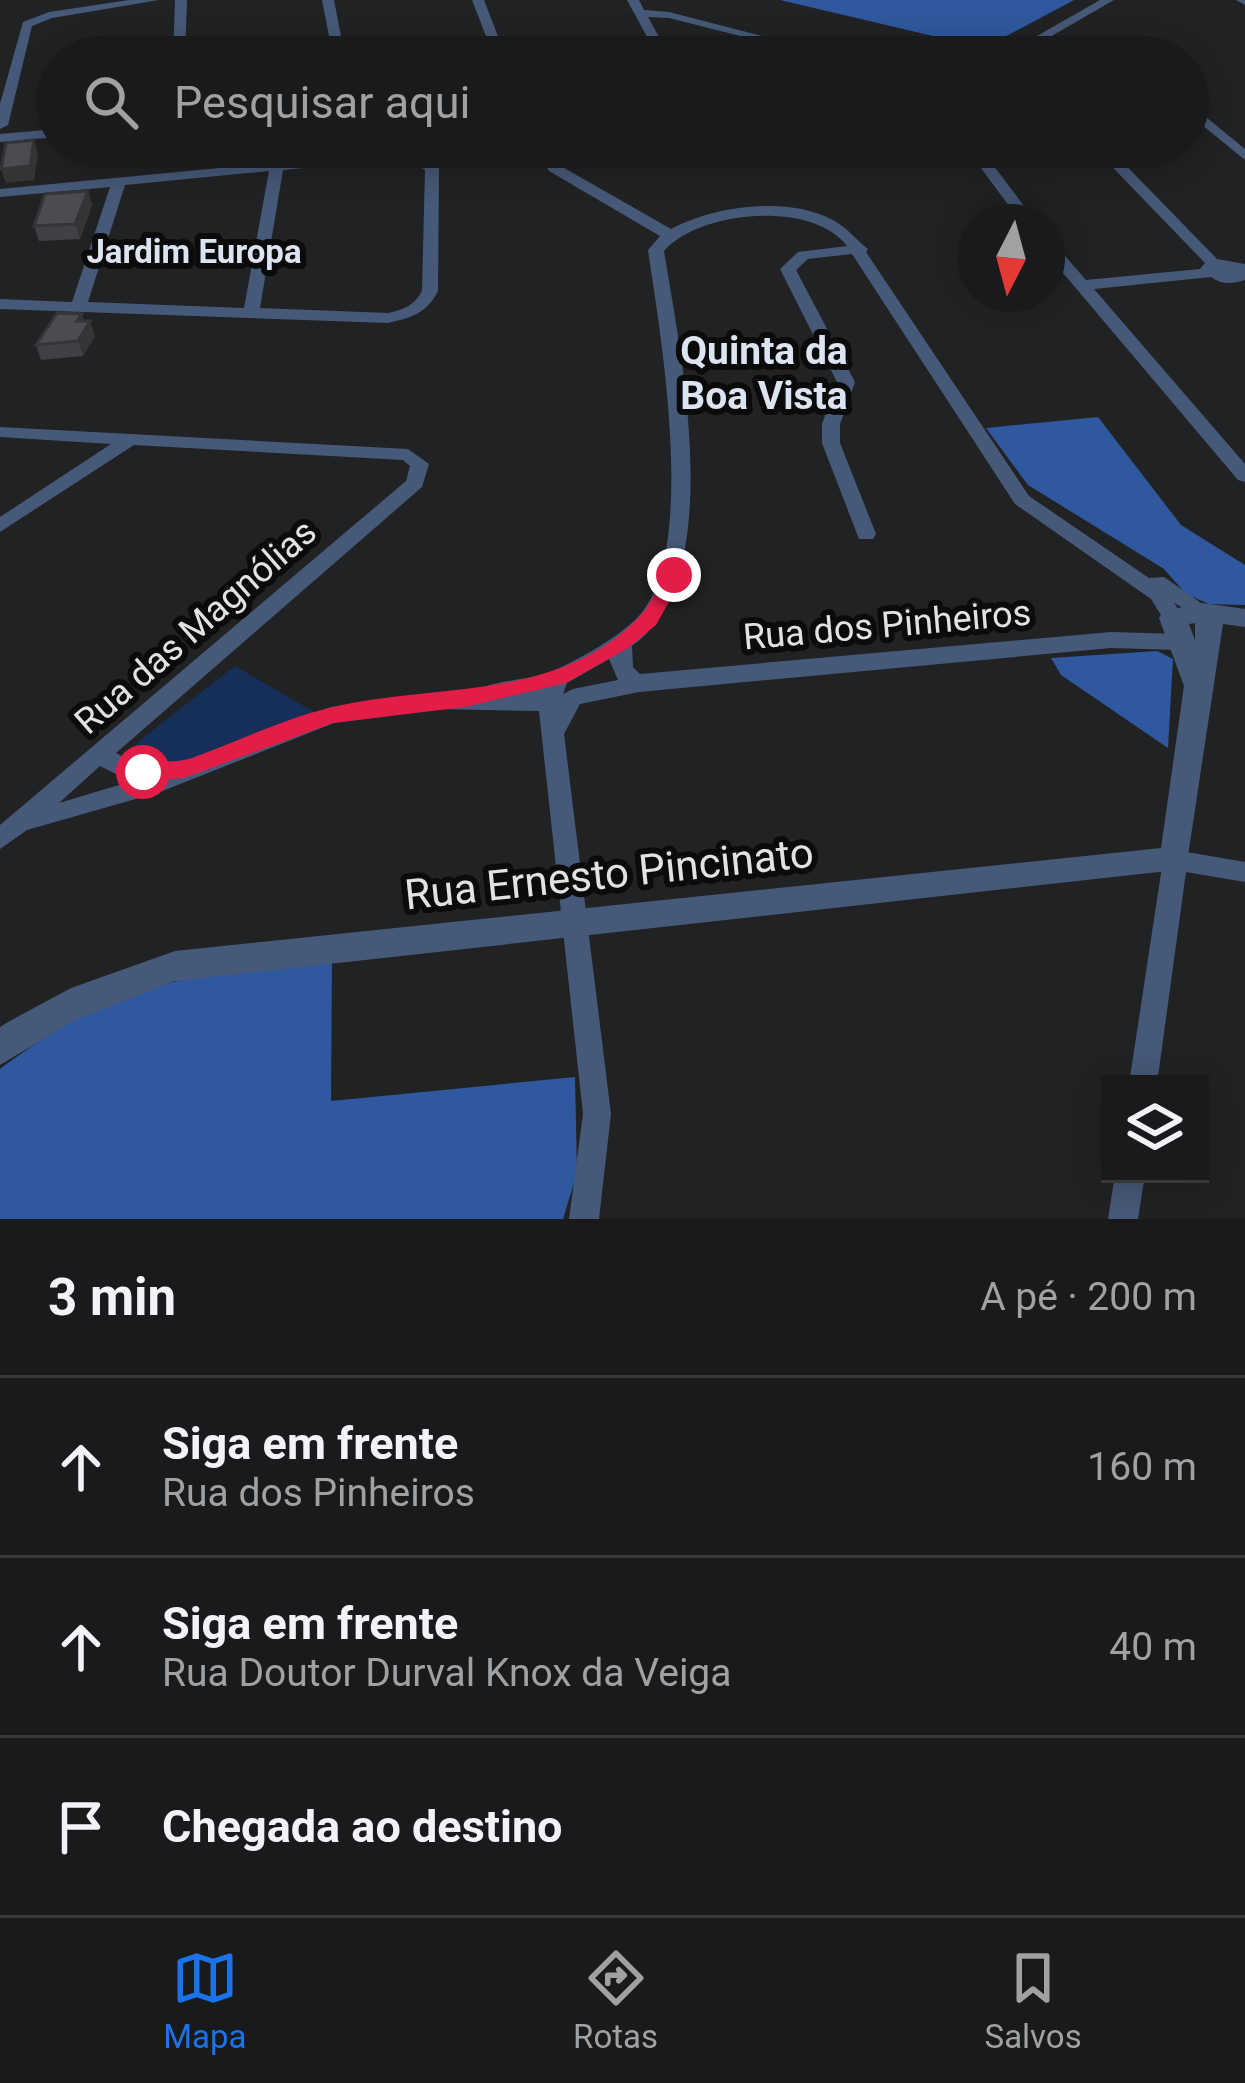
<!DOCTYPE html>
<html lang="pt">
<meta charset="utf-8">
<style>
:root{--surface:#191a1b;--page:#222324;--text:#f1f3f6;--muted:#9fa1a3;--line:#37383a;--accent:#1a73e8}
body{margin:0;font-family:Roboto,sans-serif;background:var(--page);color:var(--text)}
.controls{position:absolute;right:36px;bottom:36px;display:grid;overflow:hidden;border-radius:0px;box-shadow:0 6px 30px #0003}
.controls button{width:108px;height:108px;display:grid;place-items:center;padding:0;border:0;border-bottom:3px solid var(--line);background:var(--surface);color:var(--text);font:60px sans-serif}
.compass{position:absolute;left:957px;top:204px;width:108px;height:108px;border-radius:50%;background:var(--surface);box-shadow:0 6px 30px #0003;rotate:186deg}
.stop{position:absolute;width:36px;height:36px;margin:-27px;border:9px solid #e11d48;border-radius:50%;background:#fff}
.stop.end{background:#e11d48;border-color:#fff;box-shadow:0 3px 12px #0008}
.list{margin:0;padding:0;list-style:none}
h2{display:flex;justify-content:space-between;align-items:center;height:156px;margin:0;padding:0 48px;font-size:51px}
h2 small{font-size:39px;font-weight:400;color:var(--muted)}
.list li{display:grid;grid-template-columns:78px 1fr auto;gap:36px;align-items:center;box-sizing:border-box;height:180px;padding:0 48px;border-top:3px solid var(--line)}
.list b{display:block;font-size:45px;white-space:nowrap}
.list p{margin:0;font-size:39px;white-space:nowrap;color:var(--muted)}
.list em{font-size:39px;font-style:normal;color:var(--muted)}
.icon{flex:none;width:66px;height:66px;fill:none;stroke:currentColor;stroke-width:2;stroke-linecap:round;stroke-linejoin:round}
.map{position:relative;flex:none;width:1245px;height:1219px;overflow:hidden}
.search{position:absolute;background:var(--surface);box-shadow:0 6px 30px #0003;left:36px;right:36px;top:36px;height:132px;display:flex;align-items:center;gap:30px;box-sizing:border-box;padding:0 42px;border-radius:66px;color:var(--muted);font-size:45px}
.sheet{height:696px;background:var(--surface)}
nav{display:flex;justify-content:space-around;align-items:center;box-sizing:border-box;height:168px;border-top:3px solid var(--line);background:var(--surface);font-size:33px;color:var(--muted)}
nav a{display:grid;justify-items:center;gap:6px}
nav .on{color:var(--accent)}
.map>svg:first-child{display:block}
</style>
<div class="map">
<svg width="1245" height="1219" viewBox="0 0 1245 1219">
<rect width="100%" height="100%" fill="#212224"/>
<path fill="#162f58" d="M235,666L314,712C273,727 173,777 134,762L132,750L140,740Z"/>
<g fill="#2f589e">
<polygon points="780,0 1074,0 984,48"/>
<polygon points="1098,417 1181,525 1245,565 1245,605 1209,604 1186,594 1164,569 1028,485 986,428"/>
<polygon points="1157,651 1173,659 1168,748 1061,675 1051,658"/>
<polygon points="332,957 331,1101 575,1077 577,1173 563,1219 0,1219 0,1069 5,1065 88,1007 180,980"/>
</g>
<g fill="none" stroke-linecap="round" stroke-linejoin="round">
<g fill="#475978" fill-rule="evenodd">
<polygon points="129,0 159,0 52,18 32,26 8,125 0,129 0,104 23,22 49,12"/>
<polygon points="175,0 187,0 185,57 173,57"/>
<polygon points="322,0 334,0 345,57 333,57"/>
<polygon points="472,0 484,0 506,57 494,57"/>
<polygon points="627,0 639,0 644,10 669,12 844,57 823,57 669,18 648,17 670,57 658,57"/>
<polygon points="1100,0 1114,0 1015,57 1000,57"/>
<polygon points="1236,0 1245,0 1245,5"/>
<polygon points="1201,113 1245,149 1245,160 1196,120 1194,117"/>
<polygon points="57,129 57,137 0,142 0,134"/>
<path d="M541,147H555L553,154L559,165L671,229C714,206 786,196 831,219C847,227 855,239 868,249L866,252L1029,496L1149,578L1164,577L1214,612L1203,619L1174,603L1184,618L1173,625L1166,623L1151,599L1015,504L852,254L808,259L796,270L855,382L840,424V443L876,534L873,539H859L822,443V424L837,382L780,269L798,252L847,246C813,200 699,210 664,251C680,351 729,578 632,646L633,667L640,674L1111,632L1180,634L1191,642L1180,650L1111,648L639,692L580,704L564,734L611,1114L599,1219H569L583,1114L539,711L438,709L334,723L160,792L27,830L0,849V825L406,481L410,466L403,460L134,445L0,532V517L111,444L0,437V427L408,449L429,464L422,487L116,753L131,761L179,765L331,707L438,693L485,694L487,686C507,680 530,679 550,672C575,662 617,638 636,619C700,556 660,333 648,250L660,236L549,171L539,154ZM609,659L618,680L573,689L563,694L567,683ZM100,766L120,776L139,779L59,803Z"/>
<path d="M1093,147H1108L1217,259L1245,264V280C1232,284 1222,285 1211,277L1094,289L1245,464V482L1238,480L1047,254V239L1052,241L1086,280L1200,269L1205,263Z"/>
<path d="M396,151L420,154L439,168L438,291C427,313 411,318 388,323L0,309V299L72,302L110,187L0,197V189ZM396,159L411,161L425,170L422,291C415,305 403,310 388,313L260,308L283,170ZM269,171L244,308L88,302L125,185Z"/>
<polygon points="974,153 984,153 1036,222 1021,222 972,156"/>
<polygon points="1175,850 1245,862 1245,882 1186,872 1157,1084 1129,1084 1163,860 1166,853"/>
<polygon points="1115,1174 1145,1174 1138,1219 1108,1219"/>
</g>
<path fill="#475978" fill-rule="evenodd" d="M1203,603L1245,609V627L1223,624L1186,869L175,981L75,1020L0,1065V1027L8,1022L71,988L175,951L1161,848L1184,686L1159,618L1163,611ZM1195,623V640L1189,624Z"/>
</g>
<g fill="#404144">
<polygon points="88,191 92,205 80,239 39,241 34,226"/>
<polygon points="84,321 95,336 83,356 41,360 36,345"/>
</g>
<g fill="#343537">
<polygon points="34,140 38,154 34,180 6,183 1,169"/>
<polygon points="88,191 92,205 80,239 75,224"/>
<polygon points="82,314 86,328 90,321 95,336 83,356 78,341 77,321"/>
</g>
<g fill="#4a4c4f" stroke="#343537" stroke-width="3">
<polygon points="34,140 30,166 1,169 6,143"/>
<polygon points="88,191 75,224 34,226 45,194"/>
<polygon points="57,313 82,314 77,321 90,321 78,341 36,345"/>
</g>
<path fill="#e11d48" d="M674,568L684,575L656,625L628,648L566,683L465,707L333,723L184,778L143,781L132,772C145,757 173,765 192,758C237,742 283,719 329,708C433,682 558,703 639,617C651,605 659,585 667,570Z"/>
<g text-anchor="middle" stroke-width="12" stroke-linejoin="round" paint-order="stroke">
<g font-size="33" font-weight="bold" fill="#dce4f1" stroke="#0b0b0c">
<text x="194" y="263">Jardim Europa</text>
</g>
<g font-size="36" fill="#e1e2e3" stroke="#0b0b0c">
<text transform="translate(887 624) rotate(-5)" y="13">Rua dos Pinheiros</text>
<text transform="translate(195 626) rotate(-41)" y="13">Rua das Magnólias</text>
</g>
<g font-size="39" font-weight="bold" fill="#dce4f1" stroke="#0b0b0c">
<text x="764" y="364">Quinta da<tspan x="764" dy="45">Boa Vista</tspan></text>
</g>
<g font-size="42" fill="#e1e2e3" stroke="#0b0b0c">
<text transform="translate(609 873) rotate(-6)" y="15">Rua Ernesto Pincinato</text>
</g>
</g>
</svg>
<div class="controls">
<button><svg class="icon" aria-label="layers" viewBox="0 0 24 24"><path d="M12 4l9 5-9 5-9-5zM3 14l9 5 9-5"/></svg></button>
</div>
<svg class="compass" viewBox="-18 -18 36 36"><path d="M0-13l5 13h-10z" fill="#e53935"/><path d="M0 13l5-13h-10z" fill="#9fa1a3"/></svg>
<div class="stop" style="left:143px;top:772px"></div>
<div class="stop end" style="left:674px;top:575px"></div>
<div class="search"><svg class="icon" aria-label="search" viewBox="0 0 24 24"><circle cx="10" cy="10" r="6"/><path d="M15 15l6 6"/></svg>Pesquisar aqui</div>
</div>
<section class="sheet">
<h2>3 min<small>A pé · 200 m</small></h2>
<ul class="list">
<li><svg class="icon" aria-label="ahead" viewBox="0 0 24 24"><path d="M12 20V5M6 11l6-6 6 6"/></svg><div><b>Siga em frente</b><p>Rua dos Pinheiros</p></div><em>160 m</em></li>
<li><svg class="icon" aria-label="ahead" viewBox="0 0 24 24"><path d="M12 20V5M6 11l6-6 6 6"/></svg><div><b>Siga em frente</b><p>Rua Doutor Durval Knox da Veiga</p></div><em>40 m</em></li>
<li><svg class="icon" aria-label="arrive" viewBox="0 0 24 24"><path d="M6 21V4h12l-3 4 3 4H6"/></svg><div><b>Chegada ao destino</b></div></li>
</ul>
</section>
<nav>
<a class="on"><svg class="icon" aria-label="map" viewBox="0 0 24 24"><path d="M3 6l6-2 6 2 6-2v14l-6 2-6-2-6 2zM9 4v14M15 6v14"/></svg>Mapa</a>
<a><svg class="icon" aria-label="directions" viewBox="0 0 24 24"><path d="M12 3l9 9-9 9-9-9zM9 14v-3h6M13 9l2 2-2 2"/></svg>Rotas</a>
<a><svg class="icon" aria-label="saved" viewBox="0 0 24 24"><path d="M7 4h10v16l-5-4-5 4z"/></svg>Salvos</a>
</nav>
